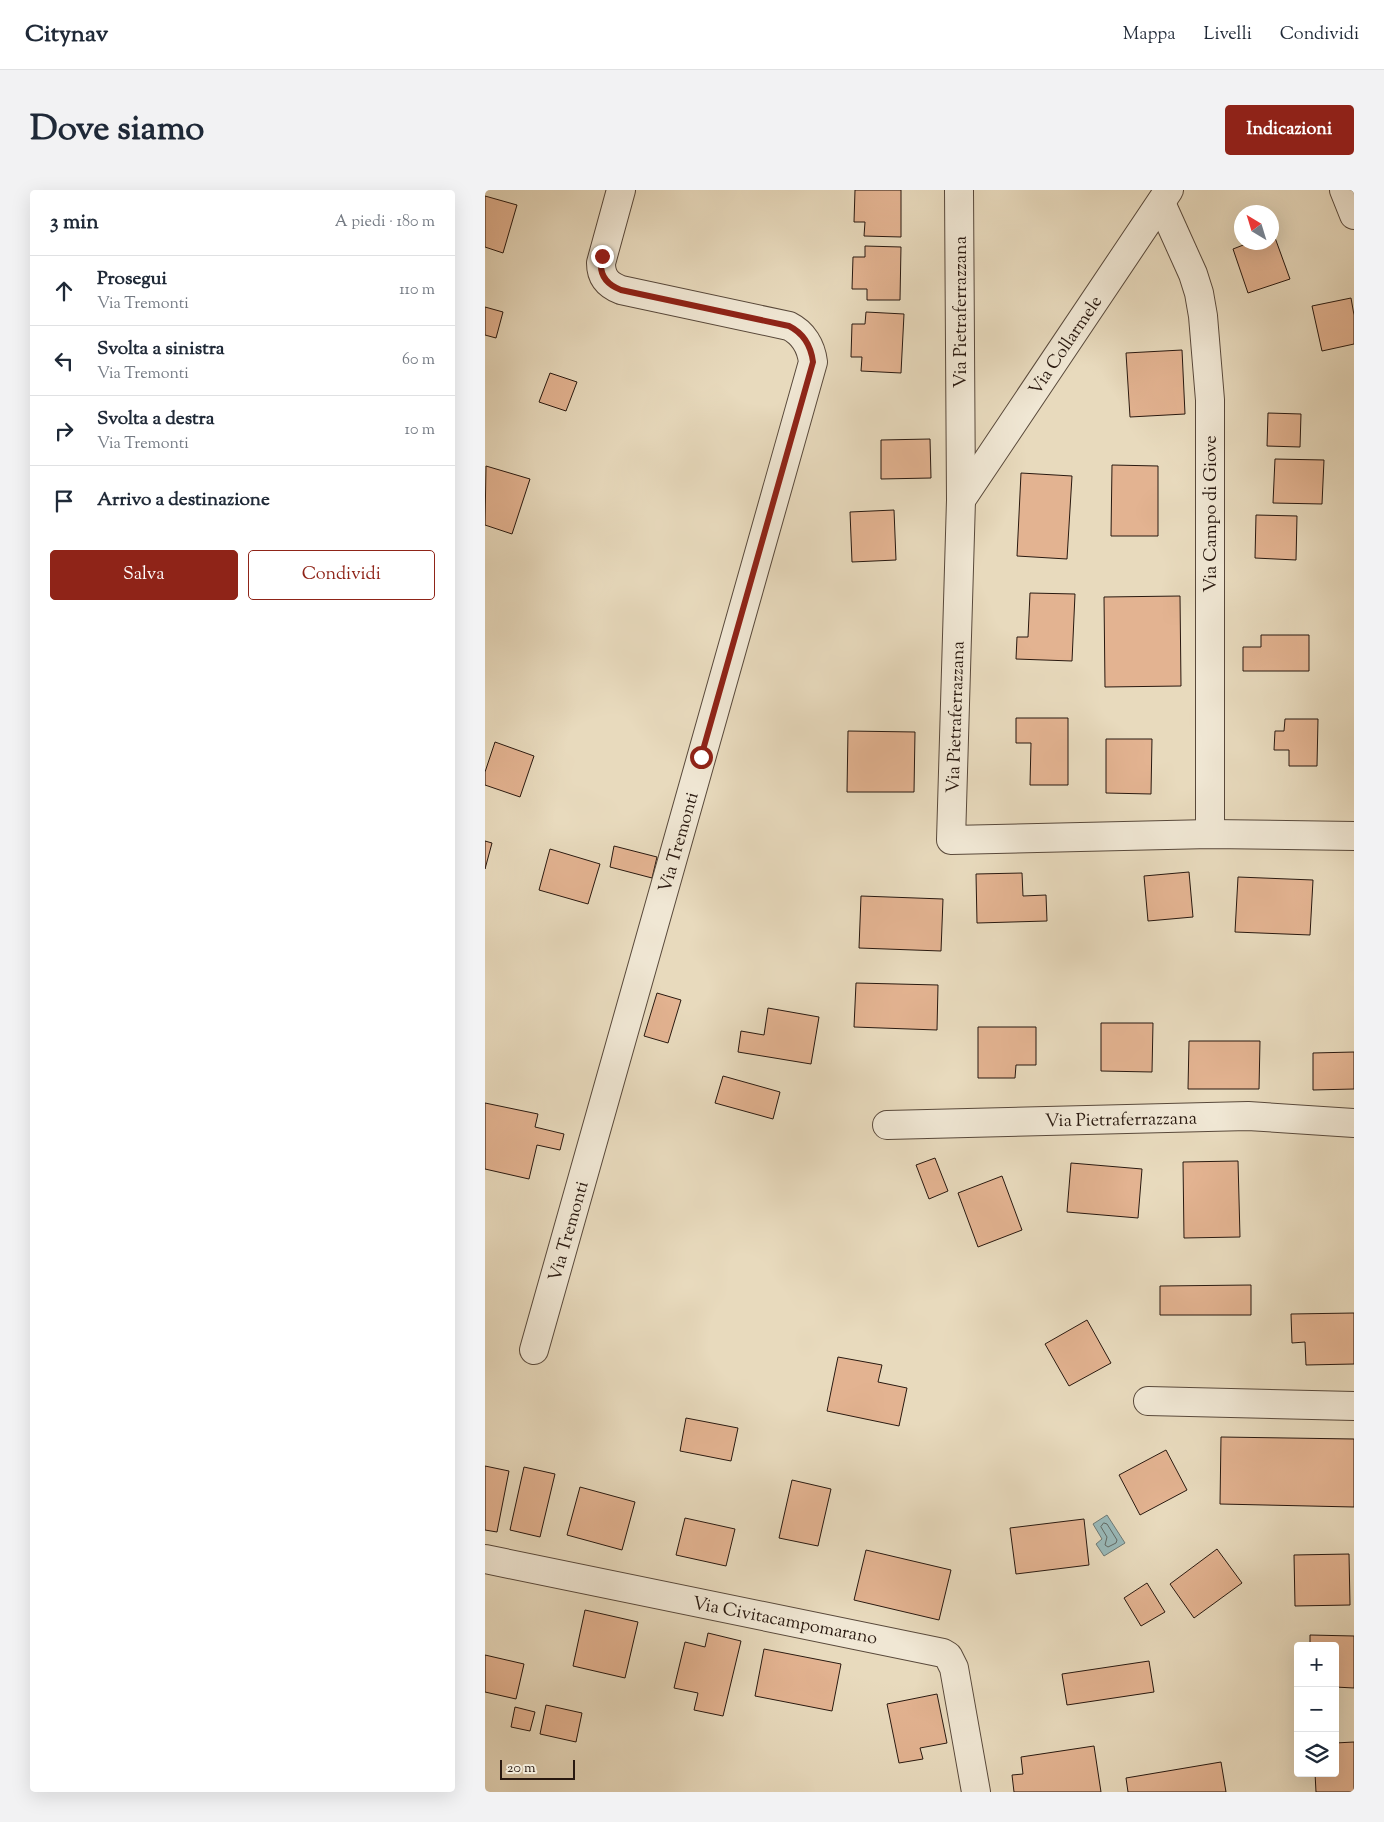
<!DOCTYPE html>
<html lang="it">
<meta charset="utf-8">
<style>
:root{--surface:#fff;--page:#f2f2f3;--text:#1f2937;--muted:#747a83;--line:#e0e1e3;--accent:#8f2418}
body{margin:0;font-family:"Sorts Mill Goudy",serif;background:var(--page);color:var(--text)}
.controls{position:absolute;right:15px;bottom:15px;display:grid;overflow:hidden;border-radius:5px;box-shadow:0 5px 20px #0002}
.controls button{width:45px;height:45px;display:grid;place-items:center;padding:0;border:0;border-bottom:1px solid var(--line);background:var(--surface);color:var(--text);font:25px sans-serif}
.compass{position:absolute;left:749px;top:15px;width:45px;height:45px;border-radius:50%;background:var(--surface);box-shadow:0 5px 20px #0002;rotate:322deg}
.scale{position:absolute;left:15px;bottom:12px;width:75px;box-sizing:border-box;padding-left:5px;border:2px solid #291910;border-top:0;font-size:14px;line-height:18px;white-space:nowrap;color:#291910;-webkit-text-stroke:4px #f0e7d4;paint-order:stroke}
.stop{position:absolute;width:15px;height:15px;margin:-11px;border:4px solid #8f2418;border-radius:50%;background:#fff}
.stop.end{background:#8f2418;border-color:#fff;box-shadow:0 1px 5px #0008}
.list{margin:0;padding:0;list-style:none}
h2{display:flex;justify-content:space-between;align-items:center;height:65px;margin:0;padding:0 20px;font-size:21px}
h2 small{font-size:16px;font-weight:400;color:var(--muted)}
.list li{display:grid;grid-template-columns:32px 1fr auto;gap:15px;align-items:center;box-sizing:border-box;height:70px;padding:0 20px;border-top:1px solid var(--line)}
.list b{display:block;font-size:19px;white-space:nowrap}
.list p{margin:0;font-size:16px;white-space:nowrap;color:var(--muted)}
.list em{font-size:16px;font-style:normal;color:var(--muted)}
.actions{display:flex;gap:10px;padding:15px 20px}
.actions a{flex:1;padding:11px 0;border:1px solid var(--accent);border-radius:5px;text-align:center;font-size:18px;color:var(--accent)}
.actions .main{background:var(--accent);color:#fff}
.icon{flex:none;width:28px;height:28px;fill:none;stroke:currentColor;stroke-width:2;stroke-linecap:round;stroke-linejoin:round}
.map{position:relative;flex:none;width:869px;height:1602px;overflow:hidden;border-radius:5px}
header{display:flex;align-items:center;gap:30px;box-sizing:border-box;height:70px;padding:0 25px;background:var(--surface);border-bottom:1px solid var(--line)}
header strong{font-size:24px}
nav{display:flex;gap:28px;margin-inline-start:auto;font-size:18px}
.intro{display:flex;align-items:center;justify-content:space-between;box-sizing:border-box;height:120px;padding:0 30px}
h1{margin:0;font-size:35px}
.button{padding:12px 22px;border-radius:5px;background:var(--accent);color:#fff;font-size:18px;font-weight:700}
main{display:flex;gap:30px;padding:0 30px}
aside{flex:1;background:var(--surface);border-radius:5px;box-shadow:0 5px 20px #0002}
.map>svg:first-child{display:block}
</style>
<header>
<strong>Citynav</strong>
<nav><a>Mappa</a><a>Livelli</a><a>Condividi</a></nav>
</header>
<div class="intro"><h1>Dove siamo</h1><a class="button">Indicazioni</a></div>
<main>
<aside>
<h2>3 min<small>A piedi · 180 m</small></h2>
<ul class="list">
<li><svg class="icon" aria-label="ahead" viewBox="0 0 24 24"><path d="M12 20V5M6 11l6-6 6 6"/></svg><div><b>Prosegui</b><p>Via Tremonti</p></div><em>110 m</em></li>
<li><svg class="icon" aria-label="left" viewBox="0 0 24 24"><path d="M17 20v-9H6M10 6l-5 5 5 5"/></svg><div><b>Svolta a sinistra</b><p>Via Tremonti</p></div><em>60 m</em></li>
<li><svg class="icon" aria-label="right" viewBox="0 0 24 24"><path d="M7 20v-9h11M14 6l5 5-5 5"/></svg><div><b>Svolta a destra</b><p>Via Tremonti</p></div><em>10 m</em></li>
<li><svg class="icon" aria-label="arrive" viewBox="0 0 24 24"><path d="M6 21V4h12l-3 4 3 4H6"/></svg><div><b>Arrivo a destinazione</b></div></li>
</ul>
<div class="actions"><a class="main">Salva</a><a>Condividi</a></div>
</aside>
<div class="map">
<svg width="869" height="1602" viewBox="0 0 869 1602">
<rect width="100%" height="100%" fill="#e8dabd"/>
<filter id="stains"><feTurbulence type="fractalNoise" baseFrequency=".004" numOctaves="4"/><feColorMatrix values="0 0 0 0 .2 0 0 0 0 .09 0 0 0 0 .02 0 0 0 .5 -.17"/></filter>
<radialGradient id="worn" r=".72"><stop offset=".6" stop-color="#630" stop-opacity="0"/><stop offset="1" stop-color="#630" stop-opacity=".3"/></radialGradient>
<polygon fill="#99b9b9" stroke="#6c7975" points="622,1325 640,1353 619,1366 611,1354 617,1349 608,1334"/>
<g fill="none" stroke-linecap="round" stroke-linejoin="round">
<polygon stroke="#616964" stroke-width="1" points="619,1333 622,1334 632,1350 631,1353 623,1357 620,1355 622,1347 616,1337"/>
</g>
<g fill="#e3b391" stroke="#291910">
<polygon points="370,0 416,0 416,47 379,46 380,32 369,32"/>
<polygon points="0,6 32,15 18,63 0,57"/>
<polygon points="786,45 789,45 805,89 763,103 748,59 766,52 786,52"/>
<polygon points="380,56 416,57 415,110 382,110 382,99 367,99 368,67 380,67"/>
<polygon points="866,108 869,125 869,154 837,161 827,116"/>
<polygon points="0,117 18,122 11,148 0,145"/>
<polygon points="381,122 419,124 416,183 376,181 377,167 366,167 367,134 380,134"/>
<polygon points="697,160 700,224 645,227 641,163"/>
<polygon points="65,183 92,192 81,221 54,212"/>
<polygon points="783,223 816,224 815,257 782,256"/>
<polygon points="445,249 446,288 396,289 396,250"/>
<polygon points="790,269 839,270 837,314 788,313"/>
<polygon points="627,275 673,276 673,346 626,346"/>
<polygon points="1,276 45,289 27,344 0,335"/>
<polygon points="536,283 587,286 582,369 532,366"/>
<polygon points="409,320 411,370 367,372 365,322"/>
<polygon points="771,325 812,326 811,370 770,368"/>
<polygon points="545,403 590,404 587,471 531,469 532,447 543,447"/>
<polygon points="695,406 696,496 620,497 619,407"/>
<polygon points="776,445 824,445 824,481 758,481 758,457 776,457"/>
<polygon points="531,528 583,528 583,595 545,595 546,553 531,553"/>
<polygon points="800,529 833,529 832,576 804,576 804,560 789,560 790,541 799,541"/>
<polygon points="363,541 430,542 429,602 362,602"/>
<polygon points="621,549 667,549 666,604 621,603"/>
<polygon points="10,552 49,566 35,607 0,595 0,582"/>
<polygon points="0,651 7,653 0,679"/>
<polygon points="129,656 172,667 167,688 125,677"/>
<polygon points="65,659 115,674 103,714 54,700"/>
<polygon points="704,682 708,727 663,731 659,686"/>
<polygon points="537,683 538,706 561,705 562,731 492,733 491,684"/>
<polygon points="753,687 828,690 825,745 750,742"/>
<polygon points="376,706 458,709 456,761 374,758"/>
<polygon points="371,793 453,795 452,840 369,837"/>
<polygon points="172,803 196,810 183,853 159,846"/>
<polygon points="283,818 334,827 326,874 253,862 256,841 279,845"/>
<polygon points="616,833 668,833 667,882 616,881"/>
<polygon points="493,837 551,837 551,875 531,875 530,888 493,888"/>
<polygon points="704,851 775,851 774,899 703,899"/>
<polygon points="869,862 869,899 828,900 828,863"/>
<polygon points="238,886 295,902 288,929 230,913"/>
<polygon points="0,913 53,924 50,937 79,944 75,960 52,955 44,989 0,979"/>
<polygon points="450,968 463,1001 444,1009 431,975"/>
<polygon points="753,971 755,1047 699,1048 698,972"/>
<polygon points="586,973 657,979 653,1028 582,1022"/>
<polygon points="517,986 537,1040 493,1057 473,1003"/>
<polygon points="766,1095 766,1125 675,1125 675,1096"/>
<polygon points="869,1123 869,1174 821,1175 820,1152 807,1153 806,1124"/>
<polygon points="602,1130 626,1173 584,1196 560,1154"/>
<polygon points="353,1167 397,1175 393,1192 422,1198 414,1236 342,1221"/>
<polygon points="201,1228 253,1238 246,1271 195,1261"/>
<polygon points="736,1247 869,1249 869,1317 735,1314"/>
<polygon points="681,1260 702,1300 655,1325 634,1285"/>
<polygon points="0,1276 24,1281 12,1342 0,1340"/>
<polygon points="39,1277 70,1284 55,1347 25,1340"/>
<polygon points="307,1290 346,1299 333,1356 294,1348"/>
<polygon points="95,1297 150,1312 137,1360 82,1345"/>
<polygon points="200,1328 250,1339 241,1376 191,1365"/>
<polygon points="599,1329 604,1375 531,1384 525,1338"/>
<polygon points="732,1359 757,1393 709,1428 685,1394"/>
<polygon points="381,1360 466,1380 454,1430 369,1410"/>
<polygon points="864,1364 865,1415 810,1416 809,1365"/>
<polygon points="662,1393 680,1422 656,1436 639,1408"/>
<polygon points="100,1420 153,1432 140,1488 88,1476"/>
<polygon points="223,1443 256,1451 238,1526 209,1520 213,1503 189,1498 200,1452 220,1457"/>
<polygon points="825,1445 869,1446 869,1498 850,1497 850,1456 825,1456"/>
<polygon points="279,1459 356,1474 347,1521 270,1506"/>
<polygon points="0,1465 39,1474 31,1509 0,1502"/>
<polygon points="664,1471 669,1502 582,1515 577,1484"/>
<polygon points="452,1504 462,1553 435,1558 438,1569 414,1573 402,1514"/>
<polygon points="61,1515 97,1523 91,1552 55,1544"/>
<polygon points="30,1517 50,1522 45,1541 26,1537"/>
<polygon points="869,1552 869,1602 831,1602 830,1583 850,1583 850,1553"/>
<polygon points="609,1556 616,1602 529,1602 527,1585 538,1584 536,1567"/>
<polygon points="736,1572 741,1602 643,1602 641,1588"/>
</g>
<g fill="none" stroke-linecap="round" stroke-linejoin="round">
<g stroke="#59493b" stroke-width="30">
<g id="minor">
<polyline points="474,0 476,310 466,650 725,644 869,646"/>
<polyline points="859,0 869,25"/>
<polyline points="676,13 708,84 714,103 718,126 725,210 725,644"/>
<polyline points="476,310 684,0"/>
<polyline points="402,935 763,926 869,933"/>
<path d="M49,1160L328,172C326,156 318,143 304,136L136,100C123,95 116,88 116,73L136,0"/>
<polyline points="663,1211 869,1216"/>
<polyline points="0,1369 458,1463 463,1466 469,1478 491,1602"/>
</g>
</g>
<use href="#minor" stroke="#f0e7d4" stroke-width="28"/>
</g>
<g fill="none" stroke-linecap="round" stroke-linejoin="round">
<path stroke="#8f2418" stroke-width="6" d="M117,66C113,83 120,94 136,100L304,136C318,143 326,156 328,172L216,567"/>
</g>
<g text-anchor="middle" stroke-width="5" stroke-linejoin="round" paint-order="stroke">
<g font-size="18" fill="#291910" stroke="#f0e7d4">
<text transform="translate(475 122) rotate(-90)" y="6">Via Pietraferrazzana</text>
<text transform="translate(580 155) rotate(-56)" y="6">Via Collarmele</text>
<text transform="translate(725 324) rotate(-90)" y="6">Via Campo di Giove</text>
<text transform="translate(470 527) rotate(-88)" y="6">Via Pietraferrazzana</text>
<text transform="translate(193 652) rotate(-74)" y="6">Via Tremonti</text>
<text transform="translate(636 929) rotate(-1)" y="6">Via Pietraferrazzana</text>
<text transform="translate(83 1041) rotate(-74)" y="6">Via Tremonti</text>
<text transform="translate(300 1430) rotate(11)" y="6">Via Civitacampomarano</text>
</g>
</g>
<rect width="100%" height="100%" filter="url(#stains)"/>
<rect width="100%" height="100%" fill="url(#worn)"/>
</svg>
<div class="controls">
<button>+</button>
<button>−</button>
<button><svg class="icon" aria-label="layers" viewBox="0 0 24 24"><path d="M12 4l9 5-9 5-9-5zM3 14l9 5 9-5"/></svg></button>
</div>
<svg class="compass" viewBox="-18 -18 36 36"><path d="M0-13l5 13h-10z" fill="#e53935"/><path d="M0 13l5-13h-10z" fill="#747a83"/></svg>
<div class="scale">20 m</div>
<div class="stop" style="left:216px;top:567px"></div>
<div class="stop end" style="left:117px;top:66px"></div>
</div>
</main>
